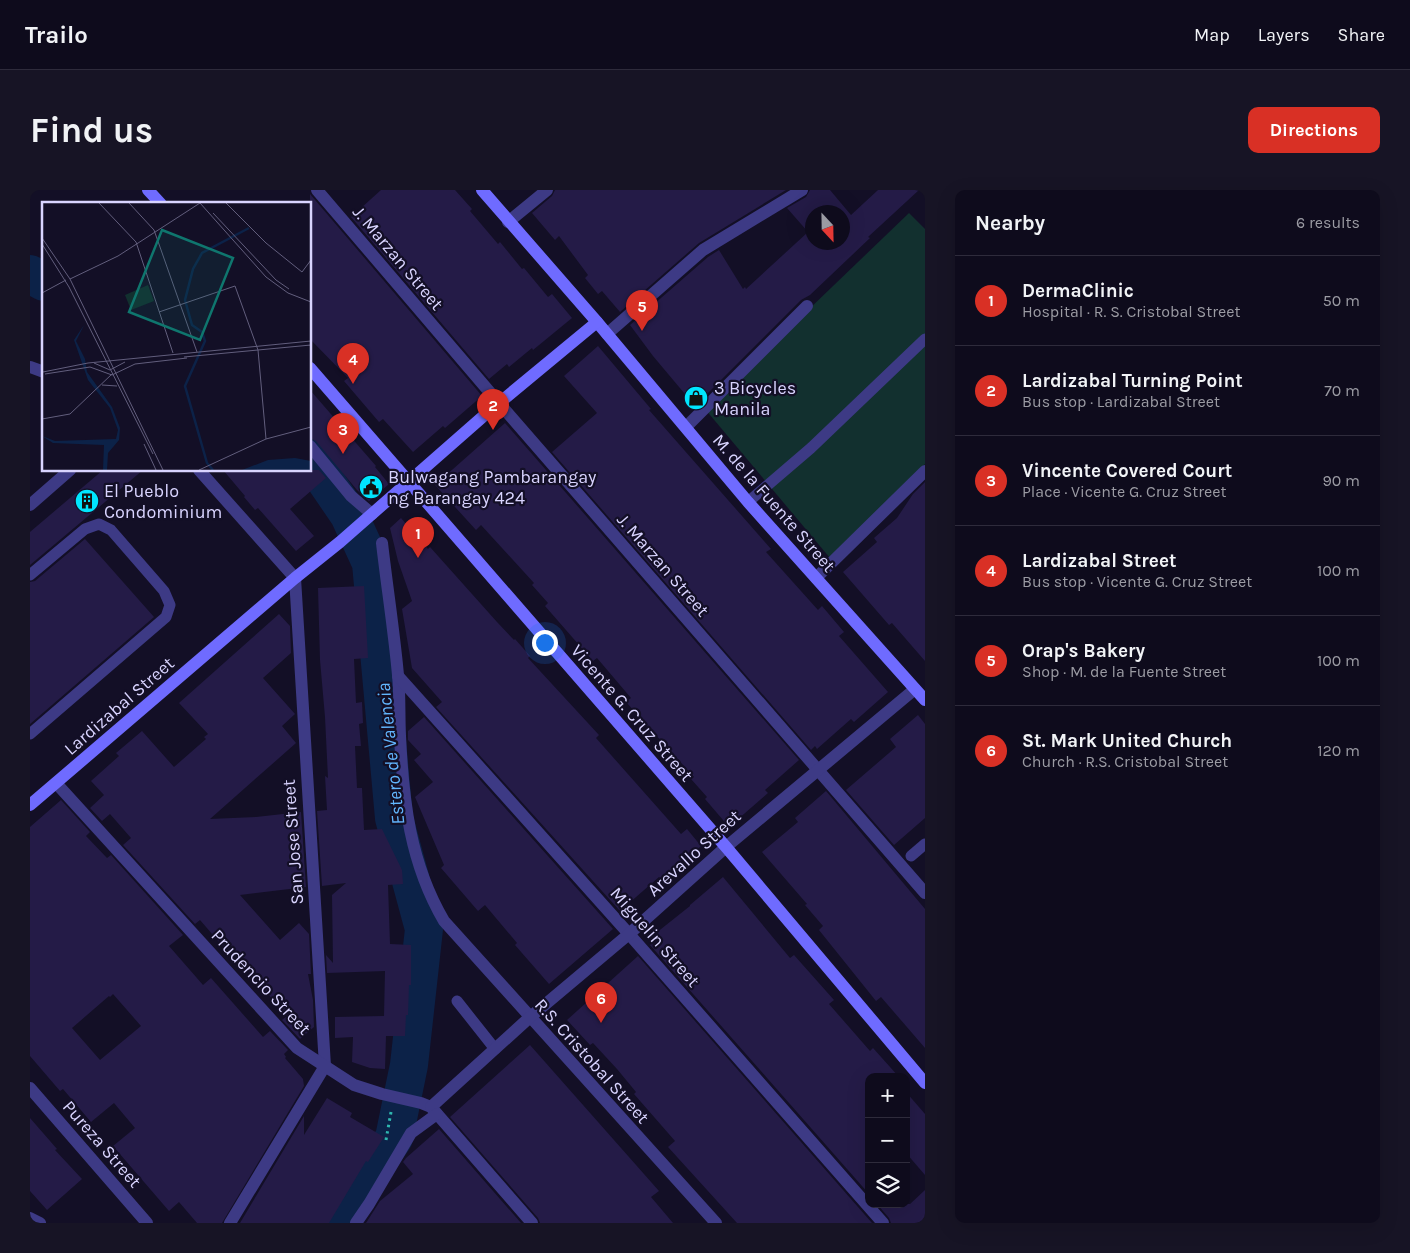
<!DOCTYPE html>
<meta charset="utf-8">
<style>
:root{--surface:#0e0b1c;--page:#171425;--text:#f1f3f6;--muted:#9b9ba3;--line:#2e2b3b;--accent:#d93025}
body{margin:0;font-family:Karla,sans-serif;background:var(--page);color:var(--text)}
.controls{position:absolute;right:15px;bottom:15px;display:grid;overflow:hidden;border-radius:10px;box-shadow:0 5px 20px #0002}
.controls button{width:45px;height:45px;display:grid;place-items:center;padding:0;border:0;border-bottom:1px solid var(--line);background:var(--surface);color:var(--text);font:25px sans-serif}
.compass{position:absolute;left:775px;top:15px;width:45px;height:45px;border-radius:50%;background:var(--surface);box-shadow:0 5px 20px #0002;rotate:158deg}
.you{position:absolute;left:514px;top:452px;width:18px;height:18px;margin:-12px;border:4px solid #fff;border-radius:50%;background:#1a73e8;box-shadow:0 0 0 8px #1a73e833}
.badge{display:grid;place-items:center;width:32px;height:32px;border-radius:50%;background:var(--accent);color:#fff;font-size:16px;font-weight:700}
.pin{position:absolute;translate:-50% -41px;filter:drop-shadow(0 1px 2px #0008)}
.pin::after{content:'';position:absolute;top:26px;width:18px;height:15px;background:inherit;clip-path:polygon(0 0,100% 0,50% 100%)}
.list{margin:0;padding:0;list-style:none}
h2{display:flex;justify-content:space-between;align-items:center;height:65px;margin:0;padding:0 20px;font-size:21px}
h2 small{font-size:16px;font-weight:400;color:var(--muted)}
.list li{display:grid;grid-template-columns:32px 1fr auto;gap:15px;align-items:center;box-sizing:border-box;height:90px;padding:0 20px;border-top:1px solid var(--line)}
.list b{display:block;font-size:19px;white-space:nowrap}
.list p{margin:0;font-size:16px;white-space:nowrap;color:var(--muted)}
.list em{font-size:16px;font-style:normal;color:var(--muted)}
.icon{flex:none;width:28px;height:28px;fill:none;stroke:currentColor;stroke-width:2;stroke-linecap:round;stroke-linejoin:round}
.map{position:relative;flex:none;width:895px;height:1033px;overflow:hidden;border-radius:10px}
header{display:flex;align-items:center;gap:30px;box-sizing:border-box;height:70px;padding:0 25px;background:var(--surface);border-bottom:1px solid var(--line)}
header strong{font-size:24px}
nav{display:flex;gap:28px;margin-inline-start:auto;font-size:18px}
.intro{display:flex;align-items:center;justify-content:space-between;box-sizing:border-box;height:120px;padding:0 30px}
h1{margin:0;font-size:35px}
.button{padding:12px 22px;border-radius:10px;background:var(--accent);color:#fff;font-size:18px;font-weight:700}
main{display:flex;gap:30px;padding:0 30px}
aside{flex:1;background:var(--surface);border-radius:10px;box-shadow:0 5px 20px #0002}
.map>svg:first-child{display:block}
</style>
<header>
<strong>Trailo</strong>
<nav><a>Map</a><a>Layers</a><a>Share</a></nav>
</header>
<div class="intro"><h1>Find us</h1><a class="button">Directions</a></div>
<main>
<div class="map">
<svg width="895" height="1033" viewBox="0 0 895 1033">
<rect width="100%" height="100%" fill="#130f26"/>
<polygon fill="#12302f" points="879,23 895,39 895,274 800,368 675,219"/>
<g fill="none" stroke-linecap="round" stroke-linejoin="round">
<g stroke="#0c2248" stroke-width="38">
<polyline points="0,84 14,92"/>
<polyline points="280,268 319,325 341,373 364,628 394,739 379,875 364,948 305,1033"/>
</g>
</g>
<g fill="#241b47" fill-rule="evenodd">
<polygon points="351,0 425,0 442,19 440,21 468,54 470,52 492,79 494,78 518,107 522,104 542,128 503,160 502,158 479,177 477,174 459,189 321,27"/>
<polygon points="525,0 756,0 669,53 590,122 572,101 568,104 555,88 558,85 529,46 525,50 502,23 522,6"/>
<path d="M780,0H800L821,25L848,0H889L838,47L840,48L780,105L771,110L665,216L623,166L600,135L678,67L689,60L713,99L715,97L716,99L778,42L757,18L776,7ZM782,22H812V52H782Z"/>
<polygon points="280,4 452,206 415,238 413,236 383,262 353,229 349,232 314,191 318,188 280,149"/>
<polygon points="568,156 621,219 619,220 741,359 736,362 788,420 792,416 814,442 809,446 858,502 824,532 821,529 787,559 785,556 781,560 522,262 567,223 534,186"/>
<polygon points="280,200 346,276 345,277 359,294 339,311 327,300 286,251 280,248"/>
<polygon points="475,233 769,570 735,600 738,603 699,637 675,609 677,607 661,589 664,587 596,512 601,508 567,468 563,471 515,416 518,413 502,395 504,393 451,335 446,340 405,295"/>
<polygon points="73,280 113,280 0,375 0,342"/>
<polygon points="193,280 289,280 296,288 260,319 284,346 266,361 228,318 225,320 214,307 215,306"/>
<polygon points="895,292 895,471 862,433 859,435 813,382 847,352 844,348 867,328 883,304"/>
<polygon points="371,328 398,359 400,357 467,432 484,450 485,449 500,466 498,468 569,545 566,548 651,644 657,639 671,656 632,690 629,687 590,721 406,517 412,512 382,478 372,419 382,411 368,371 360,338"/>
<polygon points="55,349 124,427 0,534 0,392 5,391"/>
<polygon points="334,396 338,468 324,469 326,513 332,512 333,533 329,534 331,556 325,556 327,598 332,598 334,640 352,639 372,680 373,694 358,695 360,754 381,755 381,795 379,795 378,825 376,825 375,846 356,846 355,879 340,878 322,872 323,847 305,848 305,827 354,826 355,781 297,783 296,765 303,773 302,705 316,693 292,696 287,621 297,620 295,586 298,588 295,527 290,470 288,398"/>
<polygon points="249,424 260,436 261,463 233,488 265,524 252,536 266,553 180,629 226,627 271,622 276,697 210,705 250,750 269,733 279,744 281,784 278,784 283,810 284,837 270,849 252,830 257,826 197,757 195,759 170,730 165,734 93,655 101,648 80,624 72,631 60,618 74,605 61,591 89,566 86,563 112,541 144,577 176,549 174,547 178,544 149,513"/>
<polygon points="888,525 895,534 895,628 864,655 816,600 866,557 860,549"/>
<polygon points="394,527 583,739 519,794 485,755 487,753 455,715 448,721 411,678 414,675 385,607 403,592 384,570 391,564 378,550 378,541"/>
<polygon points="796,601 895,719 895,858 851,807 846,811 789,740 793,736 775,715 777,714 732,662 768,632 765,628"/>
<path d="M31,610L60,642L56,646L77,668L81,665L153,745L139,756L173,795L181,788L233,847L240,841L258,860L254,864L256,867L255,868L273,889L274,896L192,1033H167L149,1012L139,1021L83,956L105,938L84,913L61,932L33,899L30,901L0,866V637ZM83,804L111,836L70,870L42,838L79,806L80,807Z"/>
<polygon points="693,687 760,768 764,765 804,810 799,814 840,861 843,858 869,887 839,887 839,1004 620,755 624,751 621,747 660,716 660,715"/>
<polygon points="608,766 842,1033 707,1033 638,957 645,951 604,904 606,902 587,879 563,853 560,855 537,830"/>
<polygon points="500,855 629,1001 621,1007 643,1033 510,1033 508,1028 420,927"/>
<polygon points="876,902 895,924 895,985 876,963"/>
<polygon points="297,908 322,923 320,927 354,947 338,972 336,971 299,1033 210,1033 274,926 274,945"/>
<polygon points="0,928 27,959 25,960 52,989 17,1020 0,1001"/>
<polygon points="409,939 491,1033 336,1033 350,1011 383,984 373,972 376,968"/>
<polygon points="895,1000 895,1033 861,1033 859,1028 847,1014 880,1014"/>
</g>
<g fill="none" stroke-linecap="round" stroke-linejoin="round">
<polyline stroke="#2fb8b0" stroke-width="3" stroke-dasharray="2.5 4" stroke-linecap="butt" points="356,950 361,922"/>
<g stroke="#3d3a85" stroke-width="11">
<polyline points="718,312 781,258 895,149"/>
<polyline points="0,385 55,339 69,334 81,340 134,401 140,415 136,427 0,544"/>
<polyline points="881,666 895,654"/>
<polyline points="427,811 465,859"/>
</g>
<g stroke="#3d3a85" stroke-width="12">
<polyline points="287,0 469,213 895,703"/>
<polyline points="478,32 517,0"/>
<polyline points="577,144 673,60 772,0"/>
<polyline points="0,177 14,182"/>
<polyline points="656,237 777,116"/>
<polyline points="280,256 321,306 342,324"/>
<polyline points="169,280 265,388 295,876 200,1033"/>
<polyline points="0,315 40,280"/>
<path d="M352,353C357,397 364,441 368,485C370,505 369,525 370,546C373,611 380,673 414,731L686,1033"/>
<polyline points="786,388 895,281"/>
<polyline points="368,486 599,744 853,1033"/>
<polyline points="26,593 267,858 324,895 352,904 391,913 401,917 502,1033"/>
<polyline points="0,898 117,1033"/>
<polyline points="401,917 499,828 599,744 696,657 885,499"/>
<polyline points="0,1028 10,1033"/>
<polyline points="326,1033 339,1014 381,943 407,924"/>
</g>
<g stroke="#6f6bff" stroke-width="12">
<polyline points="118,0 131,14"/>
<polyline points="452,0 567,132 718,312 895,510"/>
<polyline points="280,178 696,657 895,893"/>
<polyline points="0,615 265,388 310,352 457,223 567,132"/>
</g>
</g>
<defs>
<g id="shop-disc" transform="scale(1.25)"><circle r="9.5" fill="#00e5ff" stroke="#130f26"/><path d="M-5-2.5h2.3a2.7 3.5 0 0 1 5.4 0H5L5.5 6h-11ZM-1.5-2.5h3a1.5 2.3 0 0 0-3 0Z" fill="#111"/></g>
<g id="civic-disc" transform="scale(1.25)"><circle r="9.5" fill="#00e5ff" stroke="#130f26"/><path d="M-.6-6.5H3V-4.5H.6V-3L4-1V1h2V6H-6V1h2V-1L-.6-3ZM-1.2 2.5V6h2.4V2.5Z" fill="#111"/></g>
<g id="building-disc" transform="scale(1.25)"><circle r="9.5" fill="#00e5ff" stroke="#130f26"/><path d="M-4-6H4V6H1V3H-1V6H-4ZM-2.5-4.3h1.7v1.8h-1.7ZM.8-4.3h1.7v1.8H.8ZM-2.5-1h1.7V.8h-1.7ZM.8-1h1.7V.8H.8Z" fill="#111"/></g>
</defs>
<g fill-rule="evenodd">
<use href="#shop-disc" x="666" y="208"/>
<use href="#civic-disc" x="341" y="297"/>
<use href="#building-disc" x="57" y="311"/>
</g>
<g text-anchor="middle" stroke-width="4.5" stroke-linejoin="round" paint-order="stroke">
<g font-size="18" fill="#d9d4ff" stroke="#130f26">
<text transform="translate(368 68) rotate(50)" y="6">J. Marzan Street</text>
<text transform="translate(744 313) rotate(49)" y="6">M. de la Fuente Street</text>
<text transform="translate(633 375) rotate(49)" y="6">J. Marzan Street</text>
<text transform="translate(89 516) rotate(-41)" y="6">Lardizabal Street</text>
<text transform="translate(602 523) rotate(49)" y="6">Vicente G. Cruz Street</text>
<text transform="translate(263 652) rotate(-94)" y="6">San Jose Street</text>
<text transform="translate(664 663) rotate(-42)" y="6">Arevallo Street</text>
<text transform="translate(625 747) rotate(49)" y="6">Miguelin Street</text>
<text transform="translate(231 792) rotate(47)" y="6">Prudencio Street</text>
<text transform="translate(562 871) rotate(48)" y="6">R.S. Cristobal Street</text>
<text transform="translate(72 954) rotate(49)" y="6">Pureza Street</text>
</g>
<g font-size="18" fill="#d9d4ff" stroke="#130f26" text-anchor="start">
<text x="684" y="204">3 Bicycles<tspan x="684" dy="21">Manila</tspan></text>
<text x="358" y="293">Bulwagang Pambarangay<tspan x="358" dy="21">ng Barangay 424</tspan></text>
<text x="74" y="307">El Pueblo<tspan x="74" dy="21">Condominium</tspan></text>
</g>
<g font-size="19" font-style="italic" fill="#62b6ff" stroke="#130f26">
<text transform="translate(360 564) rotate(-96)" y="7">Estero de Valencia</text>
</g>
</g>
<g transform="translate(12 12)">
<rect width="269" height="269" fill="#130f26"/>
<path d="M106,83L112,99L89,108L83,93Z" fill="#12302f"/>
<path d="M42,123L34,139L43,157L45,170L70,205L78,226L77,238L66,251L65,268H61L62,243L11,241L0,234L13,239L74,237L76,228L68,206L46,178L32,138ZM253,256L269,259V268H200L226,258Z" fill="#0c2248"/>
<path fill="none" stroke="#0c2248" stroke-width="2.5" d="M171,268L165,261L143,184L163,139L160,130L150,123L143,98L151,67L160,51L207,26"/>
<path fill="none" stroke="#625e7d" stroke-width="1" d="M57,1L94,40L131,151M87,1L112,28L155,150M158,1L224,75L246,91L269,100M184,1L224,41L260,70L269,58M171,11L234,78L247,87M0,36L28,77L121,268M0,42L27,85L111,252M28,77L76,54L158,1M0,91L24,78M117,110L193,84L216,148L224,237M142,155L269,143M52,161L68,168L83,160M1,170L46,161L269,139M3,172L48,165L70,173L93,162L145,156M60,183L75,184M0,217L28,212L70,172M102,242L114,268M157,268L224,237L269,225"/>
<path fill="#0f766e" fill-opacity="0.15" stroke="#0f766e" stroke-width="2.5" d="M120,28L191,56L158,138L87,110Z"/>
<rect width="269" height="269" fill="none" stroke="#d9d4ff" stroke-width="2.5"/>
</g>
</svg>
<div class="controls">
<button>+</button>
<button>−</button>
<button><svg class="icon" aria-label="layers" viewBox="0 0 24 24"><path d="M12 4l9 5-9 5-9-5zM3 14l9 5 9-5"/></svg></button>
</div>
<svg class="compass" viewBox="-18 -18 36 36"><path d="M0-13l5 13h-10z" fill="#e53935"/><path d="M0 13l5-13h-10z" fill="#9b9ba3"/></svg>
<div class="you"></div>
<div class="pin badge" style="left:388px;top:368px">1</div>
<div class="pin badge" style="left:463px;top:240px">2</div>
<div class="pin badge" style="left:313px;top:264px">3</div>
<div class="pin badge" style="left:323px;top:194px">4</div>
<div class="pin badge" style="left:612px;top:141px">5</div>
<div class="pin badge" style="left:571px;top:833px">6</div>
</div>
<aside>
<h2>Nearby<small>6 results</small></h2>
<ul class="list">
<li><span class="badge">1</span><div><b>DermaClinic</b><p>Hospital · R. S. Cristobal Street</p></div><em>50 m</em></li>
<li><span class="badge">2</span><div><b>Lardizabal Turning Point</b><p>Bus stop · Lardizabal Street</p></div><em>70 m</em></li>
<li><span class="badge">3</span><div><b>Vincente Covered Court</b><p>Place · Vicente G. Cruz Street</p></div><em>90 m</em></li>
<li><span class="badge">4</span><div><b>Lardizabal Street</b><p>Bus stop · Vicente G. Cruz Street</p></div><em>100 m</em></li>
<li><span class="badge">5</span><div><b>Orap's Bakery</b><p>Shop · M. de la Fuente Street</p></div><em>100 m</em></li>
<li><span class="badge">6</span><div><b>St. Mark United Church</b><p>Church · R.S. Cristobal Street</p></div><em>120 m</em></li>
</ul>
</aside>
</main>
